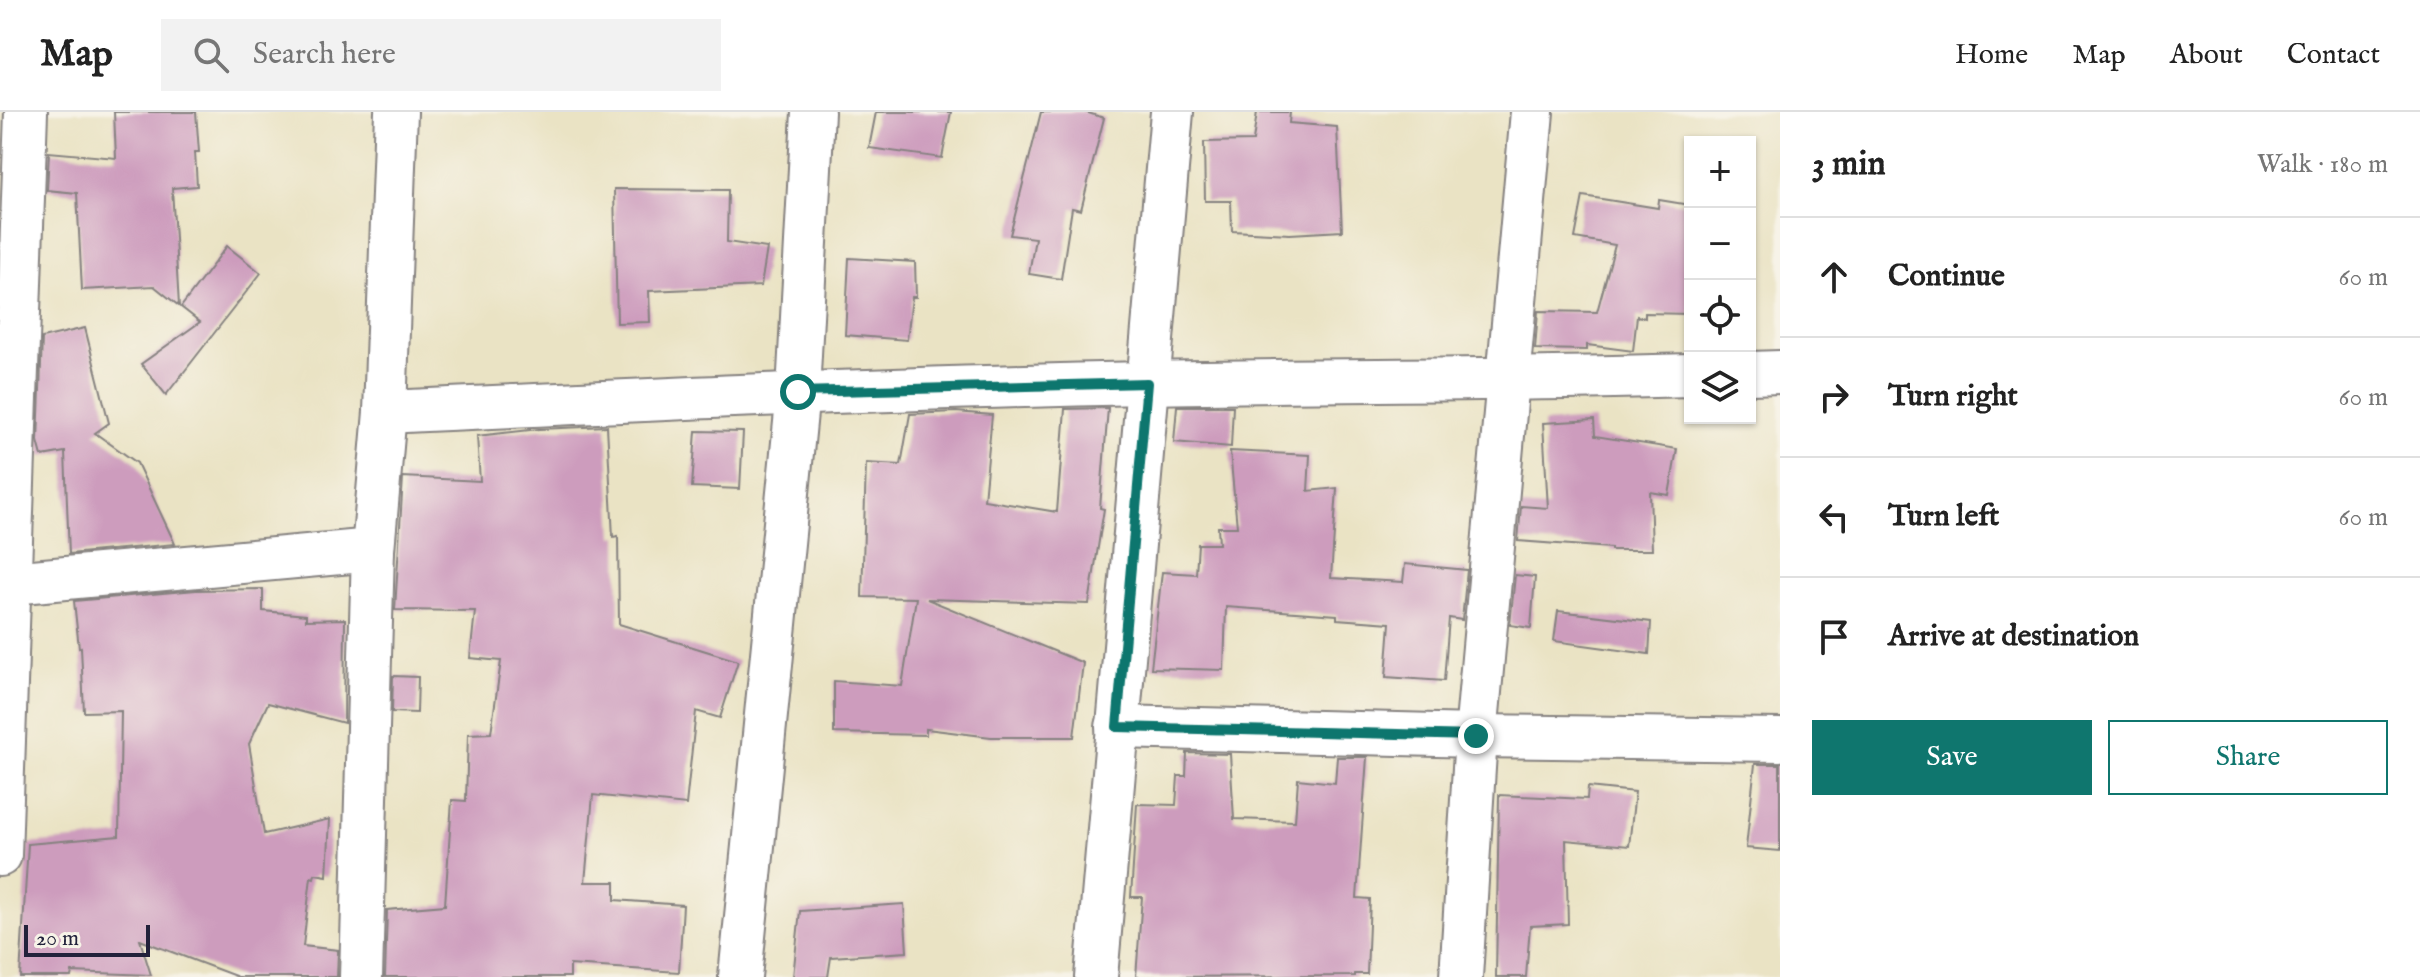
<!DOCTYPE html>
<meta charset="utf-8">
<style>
:root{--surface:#fff;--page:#f2f2f2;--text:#222;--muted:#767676;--line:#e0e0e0;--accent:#0f766e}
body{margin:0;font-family:"IM FELL English",serif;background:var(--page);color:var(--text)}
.controls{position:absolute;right:24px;top:24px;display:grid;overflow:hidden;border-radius:0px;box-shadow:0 2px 6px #0004}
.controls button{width:72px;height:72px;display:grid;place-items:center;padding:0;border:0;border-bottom:2px solid var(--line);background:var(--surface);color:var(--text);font:40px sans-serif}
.scale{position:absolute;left:24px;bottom:20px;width:126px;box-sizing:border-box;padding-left:8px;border:4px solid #22223b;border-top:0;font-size:22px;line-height:28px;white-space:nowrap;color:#22223b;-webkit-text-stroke:6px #f7f3e8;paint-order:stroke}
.stop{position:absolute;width:24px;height:24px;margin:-18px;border:6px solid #0f766e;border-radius:50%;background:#fff}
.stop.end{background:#0f766e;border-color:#fff;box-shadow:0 2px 8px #0008}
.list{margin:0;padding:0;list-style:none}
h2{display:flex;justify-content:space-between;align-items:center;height:104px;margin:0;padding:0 32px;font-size:34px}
h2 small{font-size:26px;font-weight:400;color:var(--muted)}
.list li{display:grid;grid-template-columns:52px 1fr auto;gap:24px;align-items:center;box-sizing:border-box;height:120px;padding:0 32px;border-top:2px solid var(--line)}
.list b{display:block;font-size:30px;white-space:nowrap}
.list em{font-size:26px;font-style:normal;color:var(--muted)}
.actions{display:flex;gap:16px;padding:24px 32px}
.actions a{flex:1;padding:18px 0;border:2px solid var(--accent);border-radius:0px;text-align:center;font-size:28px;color:var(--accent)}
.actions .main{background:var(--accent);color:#fff}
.icon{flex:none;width:44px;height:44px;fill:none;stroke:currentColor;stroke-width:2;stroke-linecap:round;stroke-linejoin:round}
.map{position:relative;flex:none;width:1780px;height:865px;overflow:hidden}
header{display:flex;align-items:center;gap:48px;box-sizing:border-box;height:112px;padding:0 40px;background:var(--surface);border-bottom:2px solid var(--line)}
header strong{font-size:38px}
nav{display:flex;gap:44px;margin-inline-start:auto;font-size:28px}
.search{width:560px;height:72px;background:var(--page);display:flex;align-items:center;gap:20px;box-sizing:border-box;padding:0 28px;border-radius:0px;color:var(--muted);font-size:30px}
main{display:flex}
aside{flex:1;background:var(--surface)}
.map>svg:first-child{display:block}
</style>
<header>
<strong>Map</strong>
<div class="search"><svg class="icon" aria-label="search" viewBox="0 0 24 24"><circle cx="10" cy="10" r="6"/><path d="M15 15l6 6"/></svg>Search here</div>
<nav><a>Home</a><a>Map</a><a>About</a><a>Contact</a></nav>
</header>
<main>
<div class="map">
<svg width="1780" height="865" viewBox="0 0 1780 865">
<rect width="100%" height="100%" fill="#f7f3e8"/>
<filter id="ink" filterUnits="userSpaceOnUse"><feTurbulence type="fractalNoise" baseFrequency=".0125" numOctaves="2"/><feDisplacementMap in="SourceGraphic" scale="16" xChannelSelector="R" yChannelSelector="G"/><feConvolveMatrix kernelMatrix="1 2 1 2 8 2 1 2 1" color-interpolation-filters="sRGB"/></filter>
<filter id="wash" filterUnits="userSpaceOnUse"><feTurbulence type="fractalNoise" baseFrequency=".006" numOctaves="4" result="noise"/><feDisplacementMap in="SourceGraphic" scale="32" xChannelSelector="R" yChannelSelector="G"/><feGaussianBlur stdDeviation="1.8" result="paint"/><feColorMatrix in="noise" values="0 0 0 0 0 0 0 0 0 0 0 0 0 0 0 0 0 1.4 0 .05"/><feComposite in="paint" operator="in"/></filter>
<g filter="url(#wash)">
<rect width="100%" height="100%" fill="#eae3c4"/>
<g id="blocks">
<g fill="#cd9cbd">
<polygon points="114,0 196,0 199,40 195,40 197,74 172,76 179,194 154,174 82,178 77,81 47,78 49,40 116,46"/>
<polygon points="876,0 951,0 942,46 869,36"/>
<polygon points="1041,0 1085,0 1104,6 1081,98 1072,96 1061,167 1029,162 1035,126 1010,123"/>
<polygon points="1257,0 1290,0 1289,11 1337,15 1342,119 1290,122 1232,119 1231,89 1205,89 1204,30 1253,29"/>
<polygon points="614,77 728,78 727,130 767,136 761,174 649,179 650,210 617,211"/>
<polygon points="1583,84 1658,96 1659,88 1690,93 1690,202 1645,201 1645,206 1637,204 1633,239 1587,233 1587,238 1535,237 1538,199 1597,200 1615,133 1575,126"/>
<polygon points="227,134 261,161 166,283 141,252 200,210 181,195"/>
<polygon points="849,146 915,150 916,185 912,185 907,228 845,223"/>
<polygon points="85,216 109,311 95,321 137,351 175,432 69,442 65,340 42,344 38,329 42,226"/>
<polygon points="1177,294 1233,294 1231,335 1174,330"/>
<polygon points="1108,296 1100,396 1104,397 1089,492 927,487 1083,551 1074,625 991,625 926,617 926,623 834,621 834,569 902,574 916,486 862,485 866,351 901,353 910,302 956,300 992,303 984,388 1057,400 1065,297"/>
<polygon points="1594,308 1595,324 1677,337 1669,383 1650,380 1652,438 1611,438 1611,436 1518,429 1521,394 1548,396 1543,311"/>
<polygon points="607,314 613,425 618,424 619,512 738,549 720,606 696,599 686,693 593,683 585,770 615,770 615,788 683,793 679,860 570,853 570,865 385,865 387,798 445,793 452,688 466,689 468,622 491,621 501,549 470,546 475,499 395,498 403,365 480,369 477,324 539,317"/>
<polygon points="696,319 743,320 740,377 692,375"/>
<polygon points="1230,339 1310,343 1308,379 1337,376 1331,466 1403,470 1405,452 1467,458 1462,508 1449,506 1444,569 1386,565 1390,511 1337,507 1337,503 1226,495 1224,558 1151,556 1162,460 1196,462 1198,432 1219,432 1218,415 1237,415"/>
<polygon points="1515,463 1535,465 1531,516 1510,513"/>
<polygon points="263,477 263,499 306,503 306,508 345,507 344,611 268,591 249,632 264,722 330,707 327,764 315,762 314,766 311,765 303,834 338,838 337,865 238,865 140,828 151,863 72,860 71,865 20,865 28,732 119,724 121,599 84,600 81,535 79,536 74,489 196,478"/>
<polygon points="1558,499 1651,510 1649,542 1554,529"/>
<polygon points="393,564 418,565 417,601 392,600"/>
<polygon points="1187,641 1230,642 1234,707 1295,709 1298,667 1335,671 1337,645 1367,645 1357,786 1370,787 1367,862 1355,862 1355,864 1136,865 1142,785 1131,785 1137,692 1176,693 1178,664 1186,664"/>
<polygon points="1755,652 1780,652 1780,739 1746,736"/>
<polygon points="1588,675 1635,680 1629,734 1566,728 1568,812 1530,814 1526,865 1496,865 1499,683 1587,687"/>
<polygon points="904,792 907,840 831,845 828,865 793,865 800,799"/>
</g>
</g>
</g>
<g filter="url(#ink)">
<use href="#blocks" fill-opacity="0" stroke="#868280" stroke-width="2"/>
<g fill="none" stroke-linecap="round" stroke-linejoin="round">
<g stroke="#868280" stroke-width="46">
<g id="street">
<polyline points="1750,261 1780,260"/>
<path d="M385,300C638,288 892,276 1146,271C1327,267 1508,269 1690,263"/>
<polyline points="0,472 373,438"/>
<polyline points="1117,615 1476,624 1780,628"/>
<polyline points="0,743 26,0"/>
<polyline points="361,865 373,438 385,300 396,0"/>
<polyline points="740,865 798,280 813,0"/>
<polyline points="1096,865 1172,0"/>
<polyline points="1461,865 1476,624 1532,0"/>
</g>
</g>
<use href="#street" stroke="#fff" stroke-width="42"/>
</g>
</g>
<g fill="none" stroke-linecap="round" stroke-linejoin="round" filter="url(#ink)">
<polyline stroke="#0f766e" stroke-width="10" points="798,280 1147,271 1117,615 1476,624"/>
</g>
</svg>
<div class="controls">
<button>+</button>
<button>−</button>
<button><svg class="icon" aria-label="locate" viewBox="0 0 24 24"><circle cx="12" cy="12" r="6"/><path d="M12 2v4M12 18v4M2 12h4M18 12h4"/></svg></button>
<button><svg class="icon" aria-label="layers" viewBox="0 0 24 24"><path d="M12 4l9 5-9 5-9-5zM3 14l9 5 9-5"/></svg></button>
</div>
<div class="scale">20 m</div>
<div class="stop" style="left:798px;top:280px"></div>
<div class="stop end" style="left:1476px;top:624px"></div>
</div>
<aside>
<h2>3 min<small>Walk · 180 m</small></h2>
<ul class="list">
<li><svg class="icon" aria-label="ahead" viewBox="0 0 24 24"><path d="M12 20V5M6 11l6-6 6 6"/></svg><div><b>Continue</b></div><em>60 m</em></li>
<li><svg class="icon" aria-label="right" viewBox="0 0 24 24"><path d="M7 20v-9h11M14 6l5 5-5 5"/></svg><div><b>Turn right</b></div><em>60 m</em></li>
<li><svg class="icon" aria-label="left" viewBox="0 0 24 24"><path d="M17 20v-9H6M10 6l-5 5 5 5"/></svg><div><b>Turn left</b></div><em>60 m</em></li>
<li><svg class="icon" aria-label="arrive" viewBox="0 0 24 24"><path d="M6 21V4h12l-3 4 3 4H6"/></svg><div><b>Arrive at destination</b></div></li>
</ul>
<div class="actions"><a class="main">Save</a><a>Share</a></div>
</aside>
</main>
